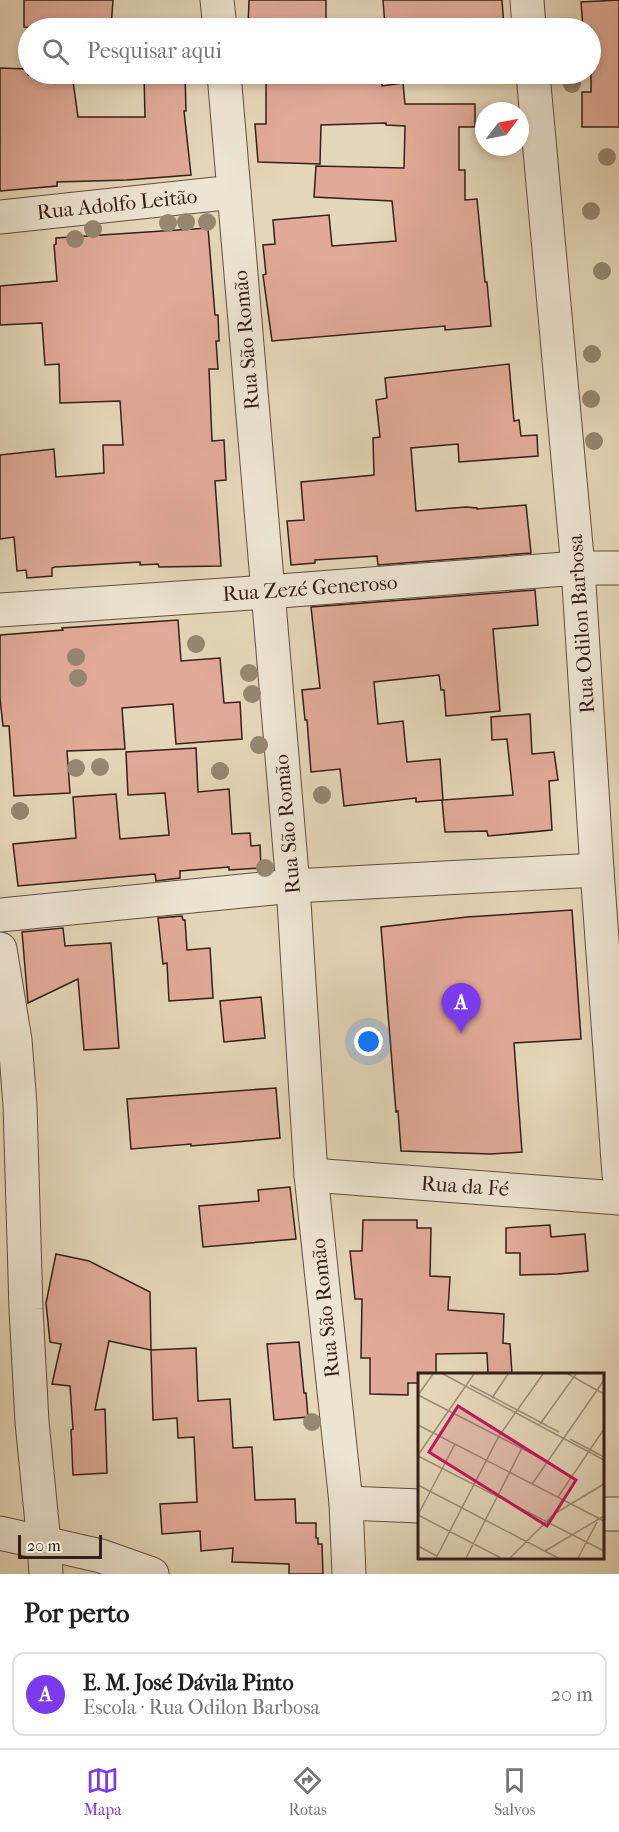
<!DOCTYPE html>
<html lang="pt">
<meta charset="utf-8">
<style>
:root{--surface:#fff;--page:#f2f2f2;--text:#222;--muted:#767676;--line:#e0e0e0;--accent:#7c3aed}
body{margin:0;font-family:"IM FELL French Canon",serif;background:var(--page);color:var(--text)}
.compass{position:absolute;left:475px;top:102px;width:54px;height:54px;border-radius:50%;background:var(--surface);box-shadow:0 3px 9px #0003;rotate:58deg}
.scale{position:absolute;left:18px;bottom:15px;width:84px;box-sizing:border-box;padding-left:6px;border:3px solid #351f17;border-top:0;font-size:16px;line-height:21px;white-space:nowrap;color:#351f17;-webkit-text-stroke:4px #ede4d1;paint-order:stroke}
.you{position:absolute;left:369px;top:1042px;width:21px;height:21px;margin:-15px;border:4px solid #fff;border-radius:50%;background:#1a73e8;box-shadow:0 0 0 9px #1a73e833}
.badge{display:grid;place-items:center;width:39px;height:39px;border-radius:50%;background:var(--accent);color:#fff;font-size:20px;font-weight:700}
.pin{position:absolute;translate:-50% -50px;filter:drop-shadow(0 2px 3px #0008)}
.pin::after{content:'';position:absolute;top:32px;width:21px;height:18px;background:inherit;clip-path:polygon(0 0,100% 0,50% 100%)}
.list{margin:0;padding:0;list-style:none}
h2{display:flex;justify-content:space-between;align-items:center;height:78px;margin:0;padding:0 24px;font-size:26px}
h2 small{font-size:20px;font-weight:400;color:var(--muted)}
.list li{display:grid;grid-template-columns:39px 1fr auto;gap:18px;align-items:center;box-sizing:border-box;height:84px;margin:0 12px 12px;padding:0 12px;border:2px solid var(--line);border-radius:12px}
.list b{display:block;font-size:22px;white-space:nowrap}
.list p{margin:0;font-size:20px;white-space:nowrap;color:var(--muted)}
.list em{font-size:20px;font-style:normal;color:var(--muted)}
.icon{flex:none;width:33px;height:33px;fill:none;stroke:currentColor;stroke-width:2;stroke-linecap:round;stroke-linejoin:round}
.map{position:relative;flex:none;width:619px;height:1574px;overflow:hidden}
.search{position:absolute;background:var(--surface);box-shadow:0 3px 9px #0003;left:18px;right:18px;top:18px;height:66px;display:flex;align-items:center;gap:15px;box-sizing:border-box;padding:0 21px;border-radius:33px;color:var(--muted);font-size:22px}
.sheet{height:174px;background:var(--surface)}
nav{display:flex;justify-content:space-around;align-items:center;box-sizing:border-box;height:84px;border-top:2px solid var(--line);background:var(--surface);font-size:16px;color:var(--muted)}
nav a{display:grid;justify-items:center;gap:3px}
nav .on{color:var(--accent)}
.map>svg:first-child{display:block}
</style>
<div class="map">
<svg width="619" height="1574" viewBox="0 0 619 1574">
<rect width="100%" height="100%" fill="#e4d6b8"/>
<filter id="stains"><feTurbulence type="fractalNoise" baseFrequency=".00333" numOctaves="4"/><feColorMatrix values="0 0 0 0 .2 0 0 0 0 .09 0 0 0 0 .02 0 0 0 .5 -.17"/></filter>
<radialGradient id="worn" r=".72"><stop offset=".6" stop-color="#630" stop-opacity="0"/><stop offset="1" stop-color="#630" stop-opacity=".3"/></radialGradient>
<g fill="#e1aa98" stroke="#351f17" stroke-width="1.5">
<polygon points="24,0 113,0 111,28 24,27"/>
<polygon points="249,0 326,0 326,28 248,28"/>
<polygon points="383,0 502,0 504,28 400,28 400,24 385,26"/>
<polygon points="619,0 619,127 582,127 582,92 591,92 591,28 583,28 581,2"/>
<polygon points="0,68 28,69 28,75 72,74 78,117 145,117 144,75 185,74 186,111 184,111 191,175 127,180 57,182 57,186 0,191"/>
<polygon points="266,74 312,74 311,83 382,83 382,86 403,83 405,104 475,104 475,127 459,127 459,170 465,170 465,200 477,199 485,282 487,282 491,326 445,330 445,326 272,341 263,275 266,274 263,245 275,244 273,220 329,215 332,246 396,241 392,201 314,197 316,166 404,168 405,126 386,125 386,123 321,125 320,164 258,162 255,124 266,124"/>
<polygon points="208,228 215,315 218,315 219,341 216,341 218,369 209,369 212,441 224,440 226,480 215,481 221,566 159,567 158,564 140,565 140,562 55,567 52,568 52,576 27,578 26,570 17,571 14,537 0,539 0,455 54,449 56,477 104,473 103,445 123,445 120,401 60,403 59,364 45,365 42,323 0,325 0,286 57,281 54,245 56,244 56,238"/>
<polygon points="509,364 514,421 519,420 521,436 537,435 538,456 459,462 458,444 411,448 416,511 466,507 477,508 477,509 526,505 531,553 378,565 377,556 315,560 315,563 291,565 287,521 304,520 301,482 374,475 373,438 380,437 376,400 387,398 385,378"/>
<polygon points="535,590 538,625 493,629 500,711 446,716 444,690 441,690 439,675 374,682 378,724 403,721 407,762 440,759 443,800 513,795 507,739 492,740 491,717 530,714 532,754 554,752 558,780 549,781 552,830 488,836 487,831 445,832 442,800 416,802 416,798 344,806 340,769 311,772 307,720 305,720 302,690 320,688 311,607"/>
<polygon points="178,620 181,661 220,658 224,703 240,702 242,739 176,744 173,704 122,708 125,749 67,751 70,793 14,796 9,726 3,726 0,698 0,635 63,630 62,628"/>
<polygon points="196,748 198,792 229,789 232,834 250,833 251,846 260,845 261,868 229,870 229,867 180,871 180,878 156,881 155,874 18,886 13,844 76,838 73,797 116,794 120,839 169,835 165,793 128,795 126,752"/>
<polygon points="572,910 581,1039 514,1043 522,1152 491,1154 401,1151 398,1111 396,1112 381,927 467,917"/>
<polygon points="182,916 183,920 185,920 187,950 210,948 213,998 169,1001 167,963 163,964 158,918"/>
<polygon points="63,928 65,946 111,943 119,1048 84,1050 78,979 28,1003 22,932"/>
<polygon points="261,997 265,1038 224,1042 220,1001"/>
<polygon points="276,1088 280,1138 191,1146 191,1144 131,1149 127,1099"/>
<polygon points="290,1187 296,1239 203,1247 199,1206 259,1201 258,1190"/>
<polygon points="363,1220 417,1220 417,1228 431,1228 430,1276 450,1277 448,1310 504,1314 503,1343 510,1344 512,1374 488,1374 487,1353 436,1354 436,1374 420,1374 420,1383 408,1383 408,1395 370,1394 370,1358 361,1358 362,1299 355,1299 350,1251 362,1251"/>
<polygon points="550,1225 551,1237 585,1234 588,1271 558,1274 520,1275 520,1253 506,1253 506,1228"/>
<polygon points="56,1254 89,1261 150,1292 151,1350 196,1348 198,1401 230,1399 233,1448 252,1447 255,1500 295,1499 296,1523 316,1523 316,1538 318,1538 318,1544 322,1544 323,1574 289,1574 289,1564 232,1562 233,1548 201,1551 200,1531 162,1534 160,1504 197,1502 194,1437 178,1438 177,1418 153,1420 151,1350 109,1341 95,1410 105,1409 107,1473 73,1475 71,1430 73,1429 70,1386 52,1384 61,1344 50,1342 46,1303"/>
<polygon points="299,1342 304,1393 306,1393 308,1417 274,1420 267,1344"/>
</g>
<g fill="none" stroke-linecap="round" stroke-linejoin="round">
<g stroke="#614d3f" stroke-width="35">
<g id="minor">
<polyline points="217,0 220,28"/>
<polyline points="527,0 529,28"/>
<polyline points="224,74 293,886 311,1175 346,1503 349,1574"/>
<polyline points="533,74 578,568 597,870 619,1175"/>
<polyline points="0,217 234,192"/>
<polyline points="0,610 267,592 578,568 619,568"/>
<polyline points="0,915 293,886 597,870"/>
<polyline points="0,949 15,1040 20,1105 26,1309 32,1422 44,1543 46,1574"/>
<polyline points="311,1175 619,1198"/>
<polyline points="346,1503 420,1506"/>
<polyline points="602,1514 619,1514"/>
<polyline points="0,1533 101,1556 152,1574"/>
</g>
</g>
<use href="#minor" stroke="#ede4d1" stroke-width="33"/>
</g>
<g fill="#958770">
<circle cx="572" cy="84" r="9"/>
<circle cx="607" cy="157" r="9"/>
<circle cx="591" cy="211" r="9"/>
<circle cx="186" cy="222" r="9"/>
<circle cx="207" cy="222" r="9"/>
<circle cx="168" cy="223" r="9"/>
<circle cx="93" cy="229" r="9"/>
<circle cx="75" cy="239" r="9"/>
<circle cx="602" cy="271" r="9"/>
<circle cx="592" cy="354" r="9"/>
<circle cx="591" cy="399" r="9"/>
<circle cx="594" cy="441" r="9"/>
<circle cx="196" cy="644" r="9"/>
<circle cx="76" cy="657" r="9"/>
<circle cx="249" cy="673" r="9"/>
<circle cx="78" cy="678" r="9"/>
<circle cx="252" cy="694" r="9"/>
<circle cx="259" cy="745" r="9"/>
<circle cx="100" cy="767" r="9"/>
<circle cx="76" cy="768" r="9"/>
<circle cx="220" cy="771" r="9"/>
<circle cx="322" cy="795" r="9"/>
<circle cx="20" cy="811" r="9"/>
<circle cx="265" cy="868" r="9"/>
<circle cx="312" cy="1422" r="9"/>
</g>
<g text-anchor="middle" stroke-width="4.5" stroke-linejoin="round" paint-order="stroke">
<g font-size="21" fill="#351f17" stroke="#ede4d1">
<text transform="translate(117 204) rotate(-6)" y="7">Rua Adolfo Leitão</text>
<text transform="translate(246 340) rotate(-95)" y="7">Rua São Romão</text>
<text transform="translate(310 588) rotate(-4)" y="7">Rua Zezé Generoso</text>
<text transform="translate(581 624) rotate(-94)" y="7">Rua Odilon Barbosa</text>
<text transform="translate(287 824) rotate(-95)" y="7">Rua São Romão</text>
<text transform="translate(465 1186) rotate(4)" y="7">Rua da Fé</text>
<text transform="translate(325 1308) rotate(-96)" y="7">Rua São Romão</text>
</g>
</g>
<g transform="translate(418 1373)">
<rect width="186" height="186" fill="#e4d6b8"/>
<path fill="none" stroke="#9e8d78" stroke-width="1.5" d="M25,1L186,87M150,1L186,21M52,12L141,59M0,22L130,89M0,22L15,1M74,25L90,1M122,51L158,1M0,52L186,148M152,66L186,84M0,82L56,1M0,83L186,178M114,111L186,7M0,112L140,185M140,124L186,56M0,142L83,185M0,142L37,71M0,173L19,183M127,178L186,143M18,185L81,63L125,1M48,185L104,75M92,185L136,141L186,111M160,185L179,149"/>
<path fill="#c2185b" fill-opacity="0.15" stroke="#c2185b" stroke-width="3" d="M40,33L158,107L129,153L11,79Z"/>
<rect width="186" height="186" fill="none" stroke="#351f17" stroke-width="3"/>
</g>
<rect width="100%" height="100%" filter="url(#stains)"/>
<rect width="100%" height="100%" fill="url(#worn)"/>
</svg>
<svg class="compass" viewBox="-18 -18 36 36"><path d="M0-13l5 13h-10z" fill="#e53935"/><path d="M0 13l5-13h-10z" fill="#767676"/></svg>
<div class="scale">20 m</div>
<div class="you"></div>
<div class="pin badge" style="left:461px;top:1033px">A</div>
<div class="search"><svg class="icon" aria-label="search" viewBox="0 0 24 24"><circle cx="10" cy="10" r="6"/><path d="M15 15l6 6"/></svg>Pesquisar aqui</div>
</div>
<section class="sheet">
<h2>Por perto<small></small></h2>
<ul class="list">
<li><span class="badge">A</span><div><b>E. M. José Dávila Pinto</b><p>Escola · Rua Odilon Barbosa</p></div><em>20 m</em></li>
</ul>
</section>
<nav>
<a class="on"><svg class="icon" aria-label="map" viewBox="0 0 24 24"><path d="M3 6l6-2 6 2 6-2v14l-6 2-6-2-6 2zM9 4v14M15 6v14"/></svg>Mapa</a>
<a><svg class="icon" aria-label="directions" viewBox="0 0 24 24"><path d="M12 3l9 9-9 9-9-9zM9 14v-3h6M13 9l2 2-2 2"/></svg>Rotas</a>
<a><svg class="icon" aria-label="saved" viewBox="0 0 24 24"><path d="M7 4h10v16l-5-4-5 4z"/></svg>Salvos</a>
</nav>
